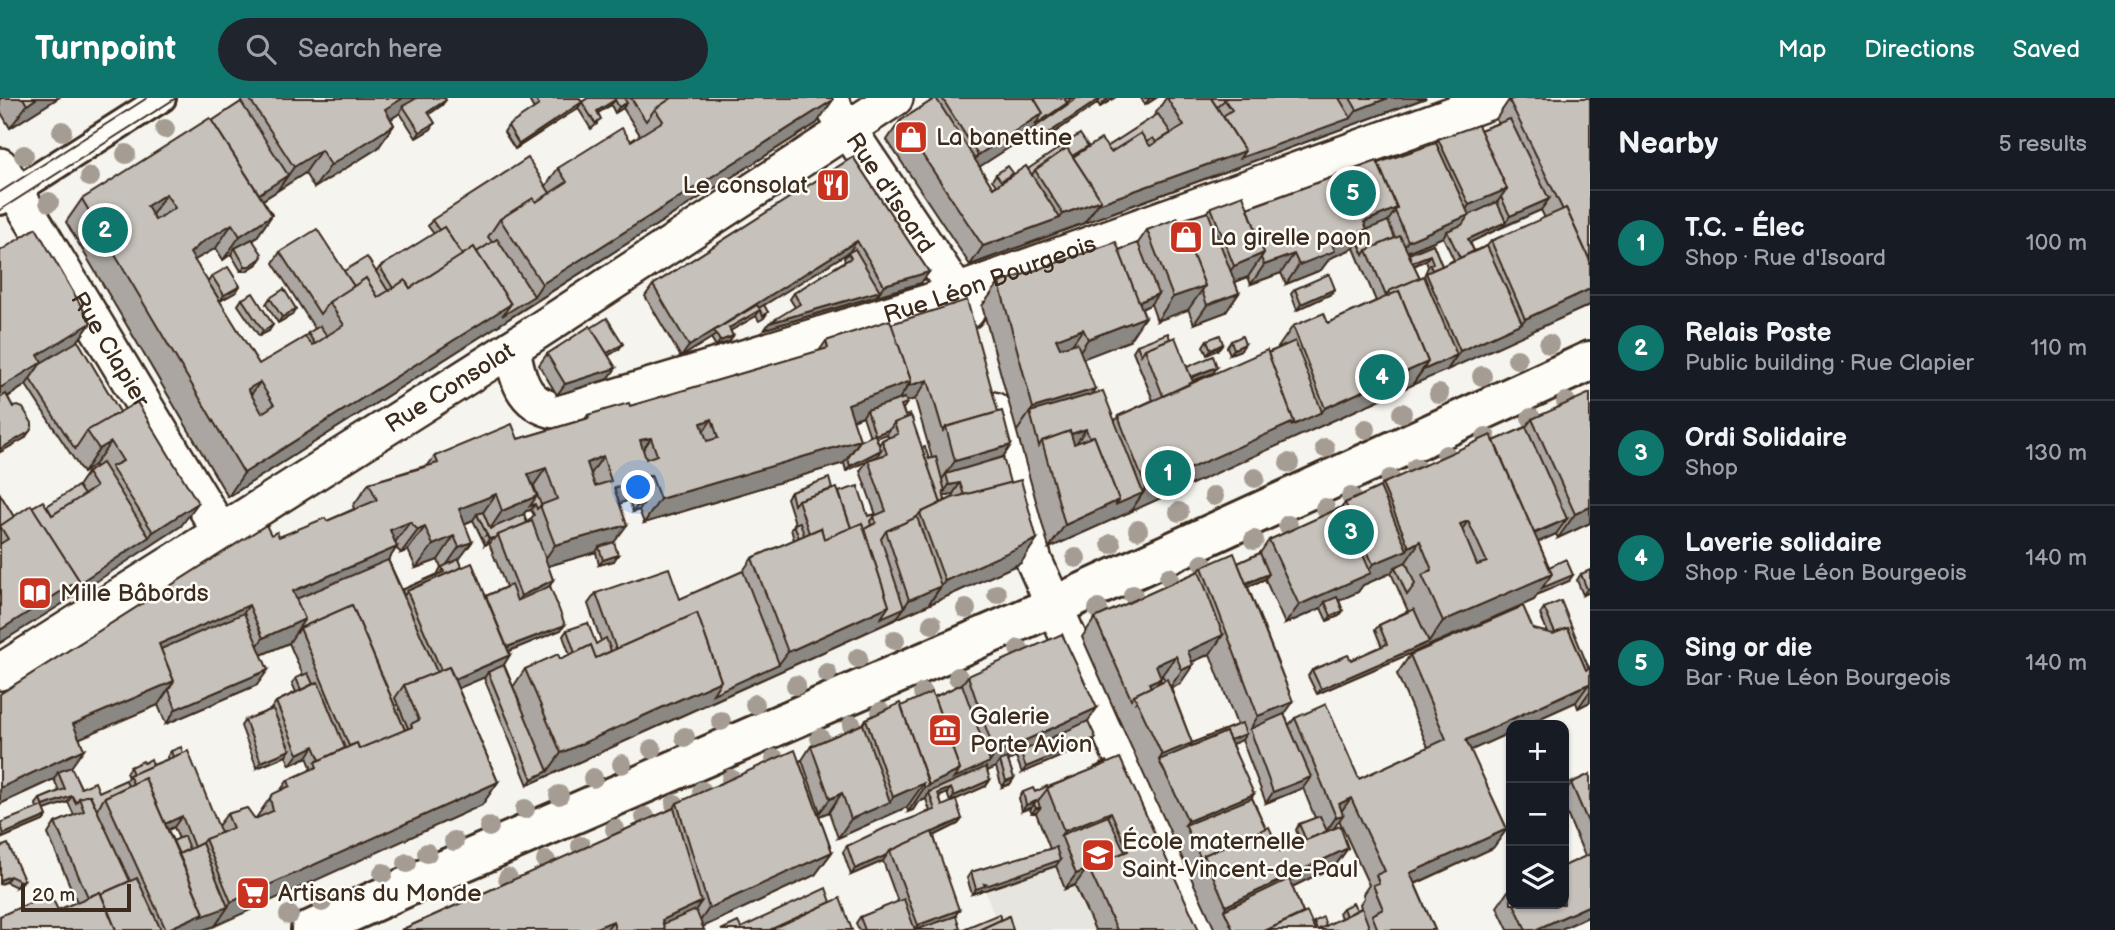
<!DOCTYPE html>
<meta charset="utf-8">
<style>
:root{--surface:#171b24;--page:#20242c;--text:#f1f3f6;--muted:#9ea1a6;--line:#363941;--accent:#0f766e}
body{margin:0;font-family:"Balsamiq Sans",sans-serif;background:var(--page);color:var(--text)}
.controls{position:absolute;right:21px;bottom:21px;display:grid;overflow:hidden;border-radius:14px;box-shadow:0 2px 5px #0004}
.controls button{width:63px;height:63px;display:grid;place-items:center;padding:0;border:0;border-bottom:2px solid var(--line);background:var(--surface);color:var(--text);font:35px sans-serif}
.scale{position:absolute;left:21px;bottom:18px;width:110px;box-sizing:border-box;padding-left:7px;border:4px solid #3b2a1e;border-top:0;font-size:19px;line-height:24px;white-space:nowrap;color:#3b2a1e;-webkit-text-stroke:5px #fdfcf7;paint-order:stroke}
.you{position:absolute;left:639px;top:390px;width:24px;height:24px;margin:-18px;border:5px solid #fff;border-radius:50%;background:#1a73e8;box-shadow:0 0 0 10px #1a73e833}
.badge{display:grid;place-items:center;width:46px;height:46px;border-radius:50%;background:var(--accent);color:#fff;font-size:23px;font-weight:700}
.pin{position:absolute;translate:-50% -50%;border:4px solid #fff;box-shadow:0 2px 7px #0006}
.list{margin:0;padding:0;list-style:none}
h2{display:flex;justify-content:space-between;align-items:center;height:91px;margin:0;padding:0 28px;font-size:30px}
h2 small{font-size:23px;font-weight:400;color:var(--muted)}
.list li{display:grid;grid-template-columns:46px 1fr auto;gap:21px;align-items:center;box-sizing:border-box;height:105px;padding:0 28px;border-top:2px solid var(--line)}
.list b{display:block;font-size:26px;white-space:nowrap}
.list p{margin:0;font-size:23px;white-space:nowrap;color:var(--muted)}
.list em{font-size:23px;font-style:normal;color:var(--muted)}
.icon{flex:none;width:38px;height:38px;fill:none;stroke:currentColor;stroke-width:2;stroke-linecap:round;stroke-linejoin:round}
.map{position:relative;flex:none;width:1590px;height:832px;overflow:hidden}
header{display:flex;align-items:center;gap:42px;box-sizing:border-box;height:98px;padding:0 35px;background:var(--accent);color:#fff}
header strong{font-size:33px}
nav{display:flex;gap:38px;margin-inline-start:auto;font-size:24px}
.search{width:490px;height:63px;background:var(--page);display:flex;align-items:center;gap:18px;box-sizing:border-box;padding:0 24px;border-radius:38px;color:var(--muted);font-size:26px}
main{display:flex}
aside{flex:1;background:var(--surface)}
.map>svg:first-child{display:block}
</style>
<header>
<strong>Turnpoint</strong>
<div class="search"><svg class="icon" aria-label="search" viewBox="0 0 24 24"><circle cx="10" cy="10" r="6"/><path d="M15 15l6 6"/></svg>Search here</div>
<nav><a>Map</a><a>Directions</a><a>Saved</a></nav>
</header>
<main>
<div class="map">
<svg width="1590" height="832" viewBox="0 0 1590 832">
<rect width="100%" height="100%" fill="#f5f4ee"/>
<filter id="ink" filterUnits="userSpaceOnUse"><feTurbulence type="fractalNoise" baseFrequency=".0143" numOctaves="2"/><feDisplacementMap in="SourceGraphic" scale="14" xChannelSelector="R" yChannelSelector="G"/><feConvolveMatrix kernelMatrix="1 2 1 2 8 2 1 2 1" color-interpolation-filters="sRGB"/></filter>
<g filter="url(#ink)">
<polygon fill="#e7e5df" points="1034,709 1177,832 999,832 985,792 1056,768"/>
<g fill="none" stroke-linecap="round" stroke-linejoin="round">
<g stroke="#3b2a1e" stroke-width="32">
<polyline id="pedestrian" points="0,103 162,0"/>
</g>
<g stroke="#3b2a1e" stroke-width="40">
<g id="minor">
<path id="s1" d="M827,0L965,206L967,213"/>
<path id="s2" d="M0,68L220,433"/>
<path id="s3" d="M512,250C518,286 525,310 565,314L929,204L1499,0"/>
<polyline points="993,312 1034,463 1199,832"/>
<path id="s4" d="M0,574L512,250L895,0"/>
</g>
</g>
<g stroke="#3b2a1e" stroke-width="44">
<polyline id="secondary" points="311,832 437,775 1054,508 1590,263"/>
</g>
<use href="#pedestrian" stroke="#fdfcf7" stroke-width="26"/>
<use href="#minor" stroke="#fdfcf7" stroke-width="35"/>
<use href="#secondary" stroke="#fdfcf7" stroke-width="38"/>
<g stroke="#3b2a1e" stroke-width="2">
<polyline points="0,94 147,0"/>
<polyline points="0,112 176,0"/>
</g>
</g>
<g fill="#a59d94">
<circle cx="165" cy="31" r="10"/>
<circle cx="62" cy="33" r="10"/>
<circle cx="126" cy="56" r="10"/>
<circle cx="24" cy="57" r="10"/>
<circle cx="90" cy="79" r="10"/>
<circle cx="49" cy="104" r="10"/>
<circle cx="1549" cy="246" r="10"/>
<circle cx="1517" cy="261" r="10"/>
<circle cx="1482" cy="278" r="10"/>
<circle cx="1439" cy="296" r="10"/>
<circle cx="1566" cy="304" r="10"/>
<circle cx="1402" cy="315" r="10"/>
<circle cx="1531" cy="320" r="10"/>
<circle cx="1366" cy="331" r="10"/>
<circle cx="1486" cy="339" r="10"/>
<circle cx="1325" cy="350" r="10"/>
<circle cx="1446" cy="357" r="10"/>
<circle cx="1289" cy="365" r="10"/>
<circle cx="1416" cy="370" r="10"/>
<circle cx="1255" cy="380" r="10"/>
<circle cx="1390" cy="381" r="10"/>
<circle cx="1214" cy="398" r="10"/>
<circle cx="1351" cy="399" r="10"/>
<circle cx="1325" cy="410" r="10"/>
<circle cx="1179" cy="414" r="10"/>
<circle cx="1288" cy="427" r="10"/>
<circle cx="1138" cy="432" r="10"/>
<circle cx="1254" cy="442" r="10"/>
<circle cx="1111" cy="446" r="10"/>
<circle cx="1076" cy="460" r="10"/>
<circle cx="1203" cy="466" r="10"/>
<circle cx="1169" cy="479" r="10"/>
<circle cx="997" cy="496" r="10"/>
<circle cx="1133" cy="497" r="10"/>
<circle cx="966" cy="511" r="10"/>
<circle cx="1098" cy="511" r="10"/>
<circle cx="932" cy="526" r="10"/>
<circle cx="895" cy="542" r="10"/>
<circle cx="1019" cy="551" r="10"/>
<circle cx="858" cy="560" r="10"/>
<circle cx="827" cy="575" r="10"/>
<circle cx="958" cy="579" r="10"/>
<circle cx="796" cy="587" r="10"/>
<circle cx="923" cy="595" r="10"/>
<circle cx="755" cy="606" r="10"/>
<circle cx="881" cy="614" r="10"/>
<circle cx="721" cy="623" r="10"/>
<circle cx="852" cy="627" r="10"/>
<circle cx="685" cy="639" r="10"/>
<circle cx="820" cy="640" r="10"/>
<circle cx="652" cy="651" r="10"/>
<circle cx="775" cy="661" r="10"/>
<circle cx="622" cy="666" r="10"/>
<circle cx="593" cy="680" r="10"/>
<circle cx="731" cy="681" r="10"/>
<circle cx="702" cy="693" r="10"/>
<circle cx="559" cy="697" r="10"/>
<circle cx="675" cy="706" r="10"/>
<circle cx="525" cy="711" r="10"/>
<circle cx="645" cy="719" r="10"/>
<circle cx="489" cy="729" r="10"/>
<circle cx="615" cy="731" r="10"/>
<circle cx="454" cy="743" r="10"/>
<circle cx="581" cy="748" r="10"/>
<circle cx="427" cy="755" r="10"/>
<circle cx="546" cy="763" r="10"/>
<circle cx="407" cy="765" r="10"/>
<circle cx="383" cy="775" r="10"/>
<circle cx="508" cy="780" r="10"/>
<circle cx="322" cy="804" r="10"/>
<circle cx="289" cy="817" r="10"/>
</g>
<g fill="#aba6a1" stroke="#3b2a1e" stroke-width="2" fill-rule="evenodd">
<polygon points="0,0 58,0 10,30 0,13"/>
<polygon points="244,0 445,0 442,7 429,16 431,31 416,40 400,15 391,21 394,27 378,50 314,90 305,75 263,102 272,117 256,140 253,143 257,166 246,173 241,173 231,156 223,162 216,150 194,162 259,266 305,239 308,235 315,231 273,165 280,154 344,173 376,174 380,169 434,136 428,128 432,122 546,88 558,70 631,43 640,37 623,10 615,15 611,7 598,15 597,26 591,31 578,10 582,4 588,0 832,0 817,25 228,399 66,124 82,101 212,23 241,4"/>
<polygon points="533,0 579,0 578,10 515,51 504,34 508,28 534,11 530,4"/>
<polygon points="936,0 1114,0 1100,9 1098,5 1034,48 1027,38 979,69 993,90 996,87 992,82 996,76 1011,78 1088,48 1086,50 1107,49 1153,19 1166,0 1426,0 970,167 887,42 900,23"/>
<polygon points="1141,0 1156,0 1145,7"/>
<path d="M1590,0V207L1049,450L982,208L999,185L1119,152L1138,145L1147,132L1208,114L1211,109L1248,110L1436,45L1438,41L1480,32L1498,25L1496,21L1509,2ZM1541,112L1545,120L1491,143L1487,148L1474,153L1470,144ZM1443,139L1454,162L1442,168L1433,146L1409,156L1408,154ZM1354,150L1376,203L1328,225L1293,228L1277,251L1193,284V283L1213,275L1217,269H1187L1170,241L1137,247L1133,253L1153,302L1118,318L1115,323L1091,296L1083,260L1129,243L1142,211L1151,206L1157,223L1188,211L1194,226L1226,214L1239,195L1235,184L1248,179L1251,186L1281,175L1286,186L1321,172L1330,160ZM1426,162L1428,169L1424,178L1420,180L1414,168Z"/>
<polygon points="853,59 929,174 921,185 765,231 795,209 790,201 794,195 845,163 844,160 849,154 759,210 768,214 764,220 759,223 756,218 730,233 733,238 729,244 716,248 711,240 681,259 645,198 653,187"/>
<polygon points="0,153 91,225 78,243 181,428 0,545 0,396 14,419 32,409 47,408 78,388 87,375 96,369 94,367 83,375 26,287 8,299 25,340 0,354"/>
<polygon points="212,178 236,194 220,203 208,184"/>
<polygon points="1295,191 1331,196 1297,212 1291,196"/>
<polygon points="270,200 292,217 278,225 266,206"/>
<polygon points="242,201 269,233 259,238 238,207"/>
<path d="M891,226L998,314L1011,347L1003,359L1021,465L528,687L484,580L485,579L458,590L498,684L482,707L203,832H0L58,812L77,804L48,736L55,725L74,717L68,704L44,712L47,718L43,723L0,741V725L37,711L36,706L40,701L59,693L54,681L0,706L271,437L279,439L327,423L354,411L353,408L369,385L428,367L435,358L518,341L585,321L588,317L630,308L819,253L826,243ZM915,301L932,360L929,361L922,350L905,318L903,311L907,305L906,304ZM863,318L870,339L860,342L853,322ZM887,336L888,339L882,342L879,347L876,340ZM867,363L860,373L876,417L868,418L839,394L832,391L791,394L787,400L795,425L791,431L794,442L752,460L743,473L680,501L596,495L588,506L601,543L596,546L567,532L563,538L570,557L560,561L525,571L513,589L504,567L509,553L561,532L550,488L553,482L548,468L596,454L599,467L614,463V444L619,406L629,402L633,414L639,412L644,425L844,365L846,373ZM953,396L954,399L945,403L944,398ZM531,412L534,417L527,425L524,416L526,413ZM473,422L485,447L489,445L490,448L506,489L486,498L462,469L459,461L472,444L464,426ZM396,450L401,455L408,452L416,470L438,462L441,469L438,475V476L402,492L388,462ZM289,545L303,577L296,580L292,585L296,594L276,604L270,612L245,622L241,628L257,670L286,658L290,667L307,659L311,669L309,673L288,682L280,693L270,700L256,720L227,716L218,728L183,655L171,653L167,659L168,661L153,667L144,665L130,669L126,675L128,679L126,682L99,694L81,690L71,669L79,640L158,607L166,626L257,587L261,557ZM174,729L179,741L173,743L168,732Z"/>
<polygon points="591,230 619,251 608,258 616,270 608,281 557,297 539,267 547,256"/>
<polygon points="1207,242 1223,246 1219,251 1207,257 1203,248"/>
<polygon points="1231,243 1241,252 1230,256 1227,249"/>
<path d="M1532,321L1590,425L1558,440L1556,436L1538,444L1549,469L1569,483L1538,496L1534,502L1317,596L1308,578L1312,572L1351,562L1382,549L1375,532L1379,527L1408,513L1391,475L1363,487L1358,494L1339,502L1343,513L1339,518L1327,523L1321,510L1285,526L1265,481L1248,489L1293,604L1284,616L1289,627L1295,620L1359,681L1428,649L1397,576L1410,557L1533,531L1548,535L1540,516L1544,510L1590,570V604L1578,610L1576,604L1525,627H1511V634L1470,652L1507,731L1493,750L1415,786L1435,832H1215L1118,620L1082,539L1095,520L1199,473L1202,469L1238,465L1260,455L1269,442L1342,409L1345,405L1380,389L1382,386L1494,343L1526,329ZM1210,556L1237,627L1192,645L1171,590L1180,586L1192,564ZM1162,577L1165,582L1161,584L1160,578ZM1242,642L1266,705L1303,690L1315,720L1299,726L1296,732L1301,744L1280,753L1266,731L1252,700L1232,646ZM1339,722L1369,787L1363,796L1364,800L1360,806L1361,810L1357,812L1343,810L1339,815L1341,820L1326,828L1314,824L1312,826L1303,815L1292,789L1335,768L1348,750L1333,730Z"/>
<polygon points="1581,476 1590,494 1583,497 1577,482"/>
<polygon points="968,578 1088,623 1092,645 1022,675 1016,659 1008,663 1014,680 1010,686 1002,689 996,669 987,673 990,682 986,688 950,704 947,695 939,699 942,708 962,721 958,726 934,738 959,832 859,832 856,825 860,819 898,804 883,763 851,777 843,754 847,748 930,713 926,701 918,704 913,712 908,714 907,709 838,740 829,714 819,718 832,754 815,777 702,829 704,832 401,832 674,710 677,705 799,663 802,662 811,648 863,626 866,621 901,608 934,599 962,586"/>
<polygon points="1095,669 1199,832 1095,832 1075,788 1075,787 1065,791 1056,768 985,792 982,792 981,793 972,796 967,780 971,774 1050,751 1036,715 1032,715 1030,712 1032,709 1022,713 1019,700 1023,694 1035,694 1094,671"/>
<polygon points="1590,676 1590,818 1559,832 1508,832 1497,809 1508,793 1511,792 1511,806 1564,806 1585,758 1564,709 1564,695 1571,685"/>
<polygon points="0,749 24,782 20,787 16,789 6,784 0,786"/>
</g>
<g fill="#8b8783" stroke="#3b2a1e" stroke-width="2">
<polygon points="37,0 58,0 10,30 27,7"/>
<polygon points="403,0 423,0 403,8 400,15 369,35 385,11"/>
<polygon points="1071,0 1084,0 1031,32 1027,38 962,80 978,57 1043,15 1067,5"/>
<polygon points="1101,0 1098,5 1034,48 1038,42"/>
<polygon points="1109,0 1114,0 1100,9 1104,4"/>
<polygon points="1151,0 1156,0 1145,7 1149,1"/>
<polygon points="1388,0 1426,0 1084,125 1098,106 1245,53 1351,20 1357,12"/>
<polygon points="446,2 442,7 424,20 428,14"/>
<polygon points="615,2 611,7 593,18 597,13"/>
<polygon points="833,2 817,25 228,399 244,375 511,206 534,198 542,186"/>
<polygon points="582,4 578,10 515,51 519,46"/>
<polygon points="627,5 623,10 615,15 619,9"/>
<polygon points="435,25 431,31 416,40 420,34"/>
<polygon points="394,27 378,50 314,90 331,67"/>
<polygon points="321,52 305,75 277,93 294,69"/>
<polygon points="288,77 277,93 240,116 251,101"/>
<polygon points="1507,91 1493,110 1458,132 1447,133 1443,139 1397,158 1408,143 1460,121 1469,107"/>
<polygon points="166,96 150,120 147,108"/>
<polygon points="1549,101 1541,112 1502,129 1510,118"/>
<polygon points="1101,102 1084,125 970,167 983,148 1060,120 1063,116"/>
<polygon points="1397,110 1384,129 1362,138 1354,150 1330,160 1321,172 1286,186 1299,167 1364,124"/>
<polygon points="272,117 256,140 237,153 235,150 231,156 223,162 240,138"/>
<polygon points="1506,124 1502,129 1465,147 1468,141"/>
<polygon points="232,126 216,150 184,168 190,155 201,145"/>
<polygon points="857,143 849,154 681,259 689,248"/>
<polygon points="1264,155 1248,179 1217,191 1234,168"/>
<polygon points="1294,156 1281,175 1251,186 1264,167"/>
<polygon points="1430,157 1426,162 1404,172 1408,166"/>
<polygon points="261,160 257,166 246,173 241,173 245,168"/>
<polygon points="929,174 921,185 876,198 884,187"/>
<polygon points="240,188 236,194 220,203 224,197"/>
<polygon points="1205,188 1188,212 1157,223 1173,199"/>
<polygon points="1335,191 1331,196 1297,212 1301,206"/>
<polygon points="1590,191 1590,207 1447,272 1460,253 1522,225 1525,221"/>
<polygon points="880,193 876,198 765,231 769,225"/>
<polygon points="1239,195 1226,214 1194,226 1207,207"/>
<polygon points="1158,196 1150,207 1120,220 1128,209"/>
<polygon points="296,211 292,217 278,225 282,219"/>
<polygon points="760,212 756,218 725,236 729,230"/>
<polygon points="1145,219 1129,243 1072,265 1088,241"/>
<polygon points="91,225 74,248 37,271 26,287 0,303 0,290 38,257"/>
<polygon points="273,227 269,233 259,238 263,233"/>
<polygon points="1083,231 1067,254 1039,264 1056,241"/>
<polygon points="733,238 729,244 716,248 720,243"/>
<polygon points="623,246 619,251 598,264 602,258"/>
<polygon points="1223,246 1219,251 1207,257 1211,252"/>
<polygon points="1245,246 1241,252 1230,256 1234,251"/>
<polygon points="1457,257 1447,272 1412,287 1423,272"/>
<polygon points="1428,264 1412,287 1130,414 1146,390 1294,324 1322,314 1325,310"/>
<polygon points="1217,269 1213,275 1182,287 1186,282"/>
<polygon points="616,270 608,281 557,297 565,286"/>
<polygon points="928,282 915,301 895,307 908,288"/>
<polygon points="911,283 895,307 867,312 863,318 831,329 848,306"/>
<polygon points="260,284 244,307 248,291"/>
<polygon points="1095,291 1078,315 1030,314 1017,333 1033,310"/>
<polygon points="712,321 696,345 701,325"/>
<polygon points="32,330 25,340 0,354 0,351"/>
<polygon points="890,331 887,336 871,342 875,337"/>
<polygon points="1086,331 1073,350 1043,346"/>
<polygon points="651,340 635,364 640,342"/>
<polygon points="860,342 844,365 644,425 660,401"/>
<polygon points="111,344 94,367 83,375 99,351"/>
<polygon points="1011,347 995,370 946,376 938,387 955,363"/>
<polygon points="881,352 877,358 846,373 850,368"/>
<polygon points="603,358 587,382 587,365"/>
<polygon points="546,370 530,393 528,376"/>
<polygon points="651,377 635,400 633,397 629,402 597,414 614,390"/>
<polygon points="960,385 953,396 941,398 949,387"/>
<polygon points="1143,395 1130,414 1049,450 1065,427 1119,402"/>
<polygon points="496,396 479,420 477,416 473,422 442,435 459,411"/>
<polygon points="537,398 535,406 531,412 526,413 520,421 486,437 502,413"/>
<polygon points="198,405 181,428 62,506 76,487 149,439 153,434"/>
<polygon points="643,407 639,412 633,414 637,408"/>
<polygon points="1590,409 1590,425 1558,440 1575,416"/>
<polygon points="1567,421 1556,436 1514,455 1525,440"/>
<polygon points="1468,423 1450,449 1460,426"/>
<polygon points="410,424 393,447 390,432"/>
<polygon points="627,427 610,450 599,449 596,454 538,471 555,447"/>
<polygon points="425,429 408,452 401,455 418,432"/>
<polygon points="454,438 438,462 416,470 433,447"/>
<polygon points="493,440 489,445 485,447 489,441"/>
<polygon points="1037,441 1021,465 928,507 945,483"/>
<polygon points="1420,443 1402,470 1395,469 1391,475 1363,487 1358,494 1327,508 1325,504 1321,510 1285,526 1299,507 1364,478 1373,466 1407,452 1409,449"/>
<polygon points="472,444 455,467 443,472 459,449"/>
<polygon points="397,449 381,473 285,506 293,493"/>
<polygon points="618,457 614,463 599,467 603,462"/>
<polygon points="1269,476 1265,481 1226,498 1230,493"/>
<polygon points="1552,476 1573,477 1569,483 1538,496 1534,502 1317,596 1321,591 1429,544 1443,523"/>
<polygon points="79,482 62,506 0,545 0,532"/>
<polygon points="553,482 546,493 513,509 521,498"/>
<polygon points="941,488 928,507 896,521 909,502"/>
<polygon points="1590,490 1590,494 1583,497 1587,491"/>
<polygon points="249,507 233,531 154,554 159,546"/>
<polygon points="889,508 904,510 896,521 528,687 532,681 548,673 561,655 721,583 779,566 788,554"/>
<polygon points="1343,513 1339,518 1327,523 1331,518"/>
<polygon points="305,521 289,545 247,563 263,540"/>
<polygon points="565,527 561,532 494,559 498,553"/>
<polygon points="1223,537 1210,556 1180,569 1188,553"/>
<polygon points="510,557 500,573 488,574 485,579 436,600 447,585"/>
<polygon points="1176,558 1162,577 1148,583 1156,567"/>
<polygon points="1193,567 1180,586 1169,591 1182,572"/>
<polygon points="268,572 257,587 166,626 176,611"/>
<polygon points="1161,580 1148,599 1136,604 1149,585"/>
<polygon points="174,583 158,607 57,650 73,626"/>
<polygon points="1589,586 1576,604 1525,627 1511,627 1511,634 1452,661 1466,642"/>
<polygon points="1590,593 1590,604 1578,610"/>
<polygon points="1293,604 1277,627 1250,631 1258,618"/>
<polygon points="1097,610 1084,629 1020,654 1016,659 1001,667 1000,663 996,669 931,698 929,694 926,701 918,704 913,712 908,714 924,690 924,689 960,672 990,664 995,656"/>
<polygon points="1246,636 1242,642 1164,673 1159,662 1162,657 1192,645"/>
<polygon points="1096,640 1092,645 1022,675 1026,669"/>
<polygon points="314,648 307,659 290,667 298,656"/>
<polygon points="84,651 67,675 58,674 54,681 0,706 0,690"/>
<polygon points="290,652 286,658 257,670 261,664"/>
<polygon points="1311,679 1303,690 1266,705 1273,694"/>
<polygon points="1014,680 1010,686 1002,689 1006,683"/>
<polygon points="990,682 986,688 950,704 954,698"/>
<polygon points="498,684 482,707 215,828 231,804"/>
<polygon points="924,685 907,709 838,740 851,721 890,704 893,699"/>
<polygon points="951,690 947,695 934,701 938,695"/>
<polygon points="842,695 829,714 798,727 820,714 830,701"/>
<polygon points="1254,696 1241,715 1185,727 1188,723"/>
<polygon points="72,698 68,704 39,714 43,708"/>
<polygon points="1351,700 1338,718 1343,717 1330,736 1323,738 1336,719 1339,706"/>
<polygon points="1036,703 1032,709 1022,713 1026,707"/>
<polygon points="1036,710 1040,710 1036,715 1032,715"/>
<polygon points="1111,714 1097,733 1061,737 1064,733"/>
<polygon points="47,718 43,723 0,741 4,736"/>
<polygon points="182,718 174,729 146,742 154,731"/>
<polygon points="962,721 958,726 927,741 927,737"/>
<polygon points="1507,731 1493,750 1397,794 1410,775"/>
<polygon points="1348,750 1335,768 1228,820 1224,812 1226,808"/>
<polygon points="832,754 815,777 696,832 694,832 709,810"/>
<polygon points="887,757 883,763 851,777 855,771"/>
<polygon points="1060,762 1056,768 985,792 982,792 981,793 972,796 976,791 984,786"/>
<polygon points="1086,772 1075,787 1065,791 1076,776"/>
<polygon points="10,778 6,784 0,786 0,782"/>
<polygon points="24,782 20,787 16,789 20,783"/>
<polygon points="701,804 688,823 657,832 662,822"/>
<polygon points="1590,807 1590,818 1559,832 1535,832"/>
<polygon points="228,809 215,828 203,832 166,832 204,815"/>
<polygon points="959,812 952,823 915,832 918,827"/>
<polygon points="613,823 606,832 591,832"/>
</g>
<g fill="#c7c1bb" stroke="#3b2a1e" stroke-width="2" fill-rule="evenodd">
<polygon points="23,0 37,0 27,7"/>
<polygon points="249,0 403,0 385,11 394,27 331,67 321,52 294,69"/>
<polygon points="417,0 445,0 446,2 428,14 435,25 420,34 403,8"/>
<polygon points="534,0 579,0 582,4 519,46 508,28 539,7"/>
<polygon points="588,0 624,0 627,5 619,9 615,2 597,13 601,21 595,25 582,4"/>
<polygon points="631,0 672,0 655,11 646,23"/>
<polygon points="672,0 832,0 833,2 542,186 500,121 533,100 536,104 567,84 558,70 622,30 631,43 663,23 655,11"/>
<polygon points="936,0 993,90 1026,68 1060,120 983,148 900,23"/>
<polygon points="942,0 1034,0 1043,15 978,57"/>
<polygon points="1034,0 1064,0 1067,5 1035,27 1043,15"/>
<polygon points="1077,0 1101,0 1038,42 1031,32"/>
<polygon points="1167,0 1211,0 1245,53 1098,106 1101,102 1073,59 1101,41 1111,54 1141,35 1150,48 1184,28"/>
<polygon points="1211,0 1227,0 1217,9"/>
<polygon points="1227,0 1339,0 1351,20 1240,60 1245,53 1223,18 1232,12 1224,1"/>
<polygon points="1350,0 1388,0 1357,12"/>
<polygon points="1516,0 1590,0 1590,163 1566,110 1563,112 1509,2"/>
<polygon points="241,4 288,77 259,96 212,23"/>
<polygon points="1158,16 1171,35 1156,44 1153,40 1147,44 1141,35 1111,54 1107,49"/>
<path d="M210,20L272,117L240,138L232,126L201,145L190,155L259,266L305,239L312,247L344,227L329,204L366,180L378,199L405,182L410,190L474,149L511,206L244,375L82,101ZM166,96L175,110L155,122L147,108ZM260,284L274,307L262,315L248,291Z"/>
<polygon points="1510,21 1549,101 1510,118 1501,99 1507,91 1480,32"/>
<polygon points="1478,27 1507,91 1469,107 1438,41"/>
<polygon points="1080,36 1088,48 1072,58 1067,50 1035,72 1032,77 1028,71"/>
<polygon points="1436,45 1469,117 1408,143 1395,113 1397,110 1378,65"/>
<polygon points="1067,50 1101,102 1063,116 1035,72"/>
<polygon points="853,59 929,174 884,187 857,143 689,248 653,187"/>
<polygon points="528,60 550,95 536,104 533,100 500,121 488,139 492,144 477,154 474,149 462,157 444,129 439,132 432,122"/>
<polygon points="1377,63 1397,110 1364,124 1367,131 1332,146 1335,153 1299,167 1294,156 1264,167 1261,160 1264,155 1248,110"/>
<polygon points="1008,68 1013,75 1001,83 996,76"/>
<polygon points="1243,97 1264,155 1234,168 1211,109"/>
<polygon points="1497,104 1506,124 1468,141 1474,153 1460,160 1447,133 1462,127 1469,117"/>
<polygon points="1566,110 1590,163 1590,191 1525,221 1491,143"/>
<polygon points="1208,114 1239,195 1207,207 1202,193 1205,188 1179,123"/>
<polygon points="1178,120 1205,188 1173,199 1147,132"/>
<polygon points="1388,123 1395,140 1367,152 1364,157 1358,144 1366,132"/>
<polygon points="444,129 462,157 410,190 405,182 393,190 380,169"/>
<polygon points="36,130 91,225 38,257 42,264 0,290 0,153"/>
<polygon points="317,131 354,188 329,204 320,216 280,154"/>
<polygon points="1400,138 1420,180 1389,193 1386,198 1367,152"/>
<polygon points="252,141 262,156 261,160 250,168 245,168 235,150"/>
<polygon points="497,141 534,198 502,218 511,206 477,154"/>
<polygon points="1116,144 1145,219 1088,241 1083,231 1056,241 1060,250 1077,245 1095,291 1033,310 999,185"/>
<polygon points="1138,145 1158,196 1139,204 1119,152"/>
<polygon points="1433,146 1442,168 1432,172 1430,167 1433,165 1430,157 1412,164 1409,156"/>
<polygon points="1487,148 1522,225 1460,253 1426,175"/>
<polygon points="855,151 880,193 769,225 800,206 794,195 851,160 848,155"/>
<polygon points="367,159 388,193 378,199 366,180 354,188 344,173"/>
<polygon points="228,169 240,188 224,197 212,178"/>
<polygon points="1329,176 1335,191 1301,206 1295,191"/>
<polygon points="1424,178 1457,257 1423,272 1428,264 1399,193 1391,197 1389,193"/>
<polygon points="284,191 296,211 282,219 270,200"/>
<polygon points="1399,193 1428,264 1325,310 1293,228 1324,215 1328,225"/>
<polygon points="253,195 273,227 263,233 242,201"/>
<polygon points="967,202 998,314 946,329 943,333 928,282 908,288 911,283 891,226"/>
<polygon points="757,207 759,210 764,207 768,214 763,218 760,212 729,230 733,238 720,243 714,233"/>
<polygon points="607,220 623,246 607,255 591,230"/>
<path d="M890,222L911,283L848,306L860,342L660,401L651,377L614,390L627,427L555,447L541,410V407L557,401L546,370L528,376L537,398L502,413L496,396L459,411L472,444L459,449L454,438L433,447L425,429L418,432L410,424L390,432L397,449L293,493L305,521L263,540L249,507L159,546L174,583L73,626L84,651L0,690V596L266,427L271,437L277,434L279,439L325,420L327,423L377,402L369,385L438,365L435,358L512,326L518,341L589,320L588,317L608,311L629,305L630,308L828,250L826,243ZM712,321L718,340L707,343L701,325ZM651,340L657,357L646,361L640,342ZM603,358L611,383L595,388L587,365Z"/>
<polygon points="320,228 327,238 315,246 308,235"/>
<polygon points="590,228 616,270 565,286 547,256"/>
<polygon points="1168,235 1170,241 1145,251 1141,257 1137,247"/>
<polygon points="1220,237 1223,246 1211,252 1207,242"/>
<polygon points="1242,238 1245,246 1234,251 1231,243"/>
<polygon points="1175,239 1193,284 1163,298 1145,251"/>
<polygon points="78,243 120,314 87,333 75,351 30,281 41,265"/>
<polygon points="1295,243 1322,314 1291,328 1294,324 1268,255"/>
<polygon points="1267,252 1294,324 1146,390 1118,318"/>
<polygon points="1213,258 1217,269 1191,279 1187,269"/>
<polygon points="1103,293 1143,395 1115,407 1119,402 1094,338 1089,339 1086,331 1071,336 1070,333 1042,343 1039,348 1030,314"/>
<polygon points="1590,295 1590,409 1575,416 1532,321"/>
<polygon points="6,296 13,309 18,308 23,310 32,325 32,330 29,334 0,351 0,300"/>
<polygon points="905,300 907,305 901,307 905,318 910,316 913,322 911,318 894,325 890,331 875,337 881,352 850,368 848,360 860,343 875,336 867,312"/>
<polygon points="137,304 198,405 153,434 111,369 123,363 111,344 99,351 87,333"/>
<polygon points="1002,313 1011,347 955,363 946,329"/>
<polygon points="911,318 941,405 920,415 917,419 886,433 881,441 904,510 881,520 889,508 864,431 876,425 874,418 886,413 868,362 887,356 882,342 898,336 894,325"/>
<polygon points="1526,329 1567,421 1534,435 1494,343"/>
<polygon points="1070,333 1074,346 1094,338 1119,402 1065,427 1042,343"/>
<path d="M1491,337L1552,476L1443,523L1422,477L1432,472L1420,443L1409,449L1382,386ZM1468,423L1487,464L1477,467L1460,426Z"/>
<polygon points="925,349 929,361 936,359 945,393 943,393 945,403 941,405 922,350"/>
<polygon points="1003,359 1010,385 964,397 960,385 949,387 946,376"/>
<polygon points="102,365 149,439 76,487 79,482 32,409 43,403 52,417 96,389 87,375"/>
<polygon points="829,380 832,391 798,402 794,407 791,394"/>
<polygon points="1021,382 1037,441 945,483 920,415 952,400"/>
<polygon points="78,388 84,397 52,417 47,408"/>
<polygon points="533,388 534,388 541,407 537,411 535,406 530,408 537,398"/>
<polygon points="858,388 868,418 875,416 875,417 870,423 871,427 864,431 862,425 851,430 839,394"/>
<polygon points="1380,389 1407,452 1373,466 1345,405"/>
<polygon points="837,390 851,430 824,441 821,430 809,435 798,402"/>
<polygon points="639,394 643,407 637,408 633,397"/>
<polygon points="0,396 14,419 0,428"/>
<polygon points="31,407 79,482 0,532 0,446 8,441 0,428"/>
<polygon points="1342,409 1371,475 1299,507 1269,442"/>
<polygon points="483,414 490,431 524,416 527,425 498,437 494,442 493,440 489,441 477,416"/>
<polygon points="917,419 941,488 909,502 886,433"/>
<polygon points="532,423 553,482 521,498 498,437"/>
<polygon points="800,424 804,437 799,440 794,426"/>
<polygon points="862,425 889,508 788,554 752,460 821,430 824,441"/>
<polygon points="614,444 618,457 603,462 599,449"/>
<polygon points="1234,455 1293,604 1258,618 1202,469"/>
<polygon points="1260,455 1269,476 1246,485 1238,465"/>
<polygon points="459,461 462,469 407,493 404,498 402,492 444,474 442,469"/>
<polygon points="1566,461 1573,477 1542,490 1552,476 1549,469"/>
<polygon points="388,462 437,574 404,587 395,600 408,630 405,632 352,507 300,530 297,535 296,534 305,521 296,501"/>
<polygon points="1406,464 1415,486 1407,497 1395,469"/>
<polygon points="472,465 510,557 455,581 449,569 441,572 407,493"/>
<polygon points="669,470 680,501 743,473 779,566 713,596 721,583 697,515 616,551 596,495"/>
<polygon points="1590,472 1590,490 1587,491 1581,476"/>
<polygon points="1199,473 1223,537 1188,553 1193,567 1182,572 1176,558 1156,567 1161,580 1149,585 1151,589 1134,597 1131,601 1095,520"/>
<polygon points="511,487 517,503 550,488 565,527 507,549 486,498"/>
<polygon points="1337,499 1343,513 1331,518 1325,504"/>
<polygon points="1561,503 1589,571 1586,572 1568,530 1555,535 1544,510"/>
<polygon points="352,507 405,632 359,651 357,645 349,648 300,530"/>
<polygon points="1523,508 1533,531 1553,536 1568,530 1586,572 1590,570 1590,587 1589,586 1579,590 1466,642 1507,731 1410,775 1435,832 1378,832 1372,817 1383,811 1373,787 1379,785 1376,777 1385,773 1351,700 1339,706 1343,717 1336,719 1295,620 1326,606 1359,681 1446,641 1410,557"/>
<polygon points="1414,511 1429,544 1321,591 1312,572 1348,557 1351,562 1387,546 1379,527"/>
<polygon points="244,515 268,572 176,611 169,592 174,583 161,551"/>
<polygon points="697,515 721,583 561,655 525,571 558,556 560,561 591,547 596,560"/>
<polygon points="588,525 596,546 606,540 611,553 596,560 591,547 575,555 567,532"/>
<polygon points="1062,536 1097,610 995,656 968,578"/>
<polygon points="504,567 548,673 532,681 488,574"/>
<polygon points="449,569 498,684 231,804 205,741 233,730 227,716 247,710 255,721 273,713 270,700 273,696 290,688 288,682 317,669 315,664 357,645 359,651 412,629 411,626 419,622 404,587"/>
<polygon points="308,575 313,586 301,592 296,580"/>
<polygon points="1167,581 1192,645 1162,657 1134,597"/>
<polygon points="318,584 345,650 320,662 314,648 298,656 276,604"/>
<polygon points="962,586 990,664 954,680 960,672 934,599"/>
<polygon points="932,594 960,672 929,687 901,608"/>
<polygon points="900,605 929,688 924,690 924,685 893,699 866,621"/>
<polygon points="273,611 290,652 261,664 245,622"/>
<polygon points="1284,616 1311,679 1273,694 1250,631"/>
<polygon points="1088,623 1096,640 1026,669 1020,654"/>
<polygon points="1242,625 1246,636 1230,642 1226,634 1189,649 1192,645"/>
<polygon points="863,626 890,704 851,721 842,695 830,701 811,648"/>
<polygon points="1226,634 1254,696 1188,723 1159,662"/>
<polygon points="181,649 183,655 173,659 171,653"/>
<polygon points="795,652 832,754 709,810 677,705"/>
<polygon points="188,653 221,735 205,741 202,745 194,749 182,718 165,726 145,680 133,686 129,677"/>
<polygon points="1007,660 1014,680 1006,683 1000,663"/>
<polygon points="1120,660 1199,832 1117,832 1088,769 1128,753 1111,714 1064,733 1047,690"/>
<polygon points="151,661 153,667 133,676 130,669 143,663 144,665"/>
<polygon points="802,662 820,714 818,715 799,663"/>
<polygon points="1106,663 1107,665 1096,670 1095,669"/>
<polygon points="71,669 81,690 95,684 99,694 126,682 128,688 105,699 97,711 90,697 79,700 76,705 72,698 43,708 47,718 4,736 0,725 43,708 40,701 65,691 58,674"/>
<polygon points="986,669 990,682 954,698 951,690 938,695 942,708 956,702 962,721 890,753 887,757 855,771 847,748 885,730 935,712 929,694"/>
<polygon points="1590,676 1590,729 1571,685"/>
<polygon points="145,680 204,815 166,832 105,699"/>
<polygon points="1047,688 1048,690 1038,703 1040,710 1036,710 1034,706 1036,703 1026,707 1023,694 1033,690 1035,694"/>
<polygon points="90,697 130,783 101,796 100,794 88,799 55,725 84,713 79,700"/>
<polygon points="1252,700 1266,731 1204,757 1201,761 1185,727"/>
<polygon points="674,710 701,804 662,822 665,832 615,832 613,823 591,832 401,832"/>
<polygon points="1108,718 1125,754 1088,769 1086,772 1076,776 1061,737"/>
<polygon points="1320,718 1327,733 1306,742 1299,726"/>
<polygon points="1340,728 1348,750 1226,808 1204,757 1269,729 1280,753"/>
<polygon points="932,734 959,812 918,827 890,753"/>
<polygon points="184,738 189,751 179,756 173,743"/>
<polygon points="202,745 228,809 201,819 204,815 179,756"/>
<polygon points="8,746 24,782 20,783 10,778 0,782 0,749"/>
<polygon points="1056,749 1060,762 989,787 984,786 985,788 976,791 971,774"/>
<polygon points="1590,756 1590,807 1535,832 1526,832 1514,806 1564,806 1564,768"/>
<polygon points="137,780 161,832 116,832 101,796"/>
<polygon points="1289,781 1303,815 1267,832 1233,832 1224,812"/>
<polygon points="826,790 831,804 770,832 721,832 738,824 741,830"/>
<polygon points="100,794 116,832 0,832 0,818 50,796 58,812"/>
<polygon points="840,800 852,832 770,832"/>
<polygon points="904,801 915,832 865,832 860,819"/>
<polygon points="1353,805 1357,812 1346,818 1343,810"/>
<polygon points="1362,810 1370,832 1317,832"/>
<polygon points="696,812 704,832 665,832 663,826"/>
<polygon points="1307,814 1315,832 1267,832"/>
<polygon points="999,816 1001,822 979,832 961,832"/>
<polygon points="956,818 960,830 956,832 915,832"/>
<polygon points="1009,818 1013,832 979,832"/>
<polygon points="1323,819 1326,828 1317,832 1314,824"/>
</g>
</g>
<defs>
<g id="shop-square" transform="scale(1.75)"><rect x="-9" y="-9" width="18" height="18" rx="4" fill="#c8321e" stroke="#fdfcf7"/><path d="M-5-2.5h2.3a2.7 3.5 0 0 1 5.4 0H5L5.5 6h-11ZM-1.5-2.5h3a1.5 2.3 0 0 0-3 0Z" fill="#fff"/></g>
<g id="restaurant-square" transform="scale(1.75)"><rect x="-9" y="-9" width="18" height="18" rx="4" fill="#c8321e" stroke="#fdfcf7"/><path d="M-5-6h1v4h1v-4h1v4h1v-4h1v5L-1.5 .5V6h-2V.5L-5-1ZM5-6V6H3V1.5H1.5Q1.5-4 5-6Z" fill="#fff"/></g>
<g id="library-square" transform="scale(1.75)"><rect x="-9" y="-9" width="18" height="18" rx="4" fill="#c8321e" stroke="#fdfcf7"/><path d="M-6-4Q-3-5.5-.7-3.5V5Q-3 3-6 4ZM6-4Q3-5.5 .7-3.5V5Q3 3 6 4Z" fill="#fff"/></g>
<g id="museum-square" transform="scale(1.75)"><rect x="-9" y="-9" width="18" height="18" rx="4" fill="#c8321e" stroke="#fdfcf7"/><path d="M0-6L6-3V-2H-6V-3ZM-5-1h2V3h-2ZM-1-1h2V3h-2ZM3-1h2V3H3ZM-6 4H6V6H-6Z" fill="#fff"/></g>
<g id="school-square" transform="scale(1.75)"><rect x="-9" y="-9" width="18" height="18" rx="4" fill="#c8321e" stroke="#fdfcf7"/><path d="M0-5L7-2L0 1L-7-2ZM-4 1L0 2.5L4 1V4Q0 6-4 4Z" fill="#fff"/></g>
<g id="supermarket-square" transform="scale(1.75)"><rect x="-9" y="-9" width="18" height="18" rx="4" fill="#c8321e" stroke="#fdfcf7"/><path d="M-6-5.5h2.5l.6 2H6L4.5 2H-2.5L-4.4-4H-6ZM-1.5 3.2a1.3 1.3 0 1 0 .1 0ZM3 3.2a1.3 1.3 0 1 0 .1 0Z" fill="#fff"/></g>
</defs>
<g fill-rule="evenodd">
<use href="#shop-square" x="911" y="39"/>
<use href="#restaurant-square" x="833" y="87"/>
<use href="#shop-square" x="1186" y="139"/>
<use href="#library-square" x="35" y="495"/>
<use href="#museum-square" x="945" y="632"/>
<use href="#school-square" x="1098" y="757"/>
<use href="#supermarket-square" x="253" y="795"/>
</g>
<g text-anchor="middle" stroke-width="5" stroke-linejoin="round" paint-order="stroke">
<g font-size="24" fill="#3b2a1e" stroke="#fdfcf7" text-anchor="start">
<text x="936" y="47">La banettine</text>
<text x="808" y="95" text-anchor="end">Le consolat</text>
<text x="1210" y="147">La girelle paon</text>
<text x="60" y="503">Mille Bâbords</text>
<text x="970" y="626">Galerie<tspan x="970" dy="28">Porte Avion</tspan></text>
<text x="1122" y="751">École maternelle<tspan x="1122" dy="28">Saint-Vincent-de-Paul</tspan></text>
<text x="278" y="803">Artisans du Monde</text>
</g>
<g font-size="24" fill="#3b2a1e" stroke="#fdfcf7">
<text dy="8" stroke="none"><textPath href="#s1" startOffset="114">Rue d'Isoard</textPath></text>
<text dy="8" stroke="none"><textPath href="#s3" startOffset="537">Rue Léon Bourgeois</textPath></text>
<text dy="8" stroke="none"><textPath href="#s2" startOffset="214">Rue Clapier</textPath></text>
<text dy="8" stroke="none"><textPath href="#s4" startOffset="532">Rue Consolat</textPath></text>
</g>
</g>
</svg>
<div class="controls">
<button>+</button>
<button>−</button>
<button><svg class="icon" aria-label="layers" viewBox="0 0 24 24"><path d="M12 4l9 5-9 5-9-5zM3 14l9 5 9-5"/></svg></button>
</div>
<div class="scale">20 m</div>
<div class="you"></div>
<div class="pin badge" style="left:1168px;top:375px">1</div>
<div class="pin badge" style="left:105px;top:132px">2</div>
<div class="pin badge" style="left:1351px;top:434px">3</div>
<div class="pin badge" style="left:1382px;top:279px">4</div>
<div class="pin badge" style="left:1353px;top:95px">5</div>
</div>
<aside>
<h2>Nearby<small>5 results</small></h2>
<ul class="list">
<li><span class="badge">1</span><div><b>T.C. - Élec</b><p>Shop · Rue d'Isoard</p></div><em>100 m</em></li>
<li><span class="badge">2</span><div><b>Relais Poste</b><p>Public building · Rue Clapier</p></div><em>110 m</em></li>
<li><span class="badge">3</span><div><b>Ordi Solidaire</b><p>Shop</p></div><em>130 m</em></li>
<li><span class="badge">4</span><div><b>Laverie solidaire</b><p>Shop · Rue Léon Bourgeois</p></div><em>140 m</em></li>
<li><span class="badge">5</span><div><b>Sing or die</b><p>Bar · Rue Léon Bourgeois</p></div><em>140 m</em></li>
</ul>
</aside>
</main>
